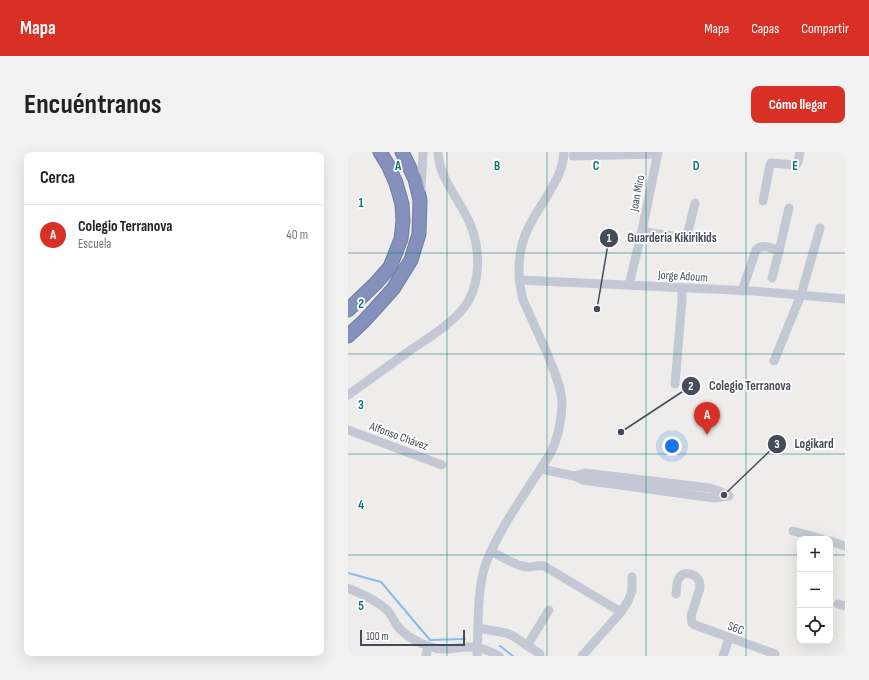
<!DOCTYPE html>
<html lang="es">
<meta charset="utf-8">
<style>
:root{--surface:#fff;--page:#f2f2f2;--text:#222;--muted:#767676;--line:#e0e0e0;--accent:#d93025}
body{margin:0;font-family:"Sofia Sans Condensed",sans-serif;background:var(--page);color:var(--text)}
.controls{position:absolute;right:12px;bottom:12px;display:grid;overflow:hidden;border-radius:8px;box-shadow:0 4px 16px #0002}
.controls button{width:36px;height:36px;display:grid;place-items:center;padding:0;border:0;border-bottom:1px solid var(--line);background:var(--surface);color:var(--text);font:20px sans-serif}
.scale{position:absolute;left:12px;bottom:10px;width:105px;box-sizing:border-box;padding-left:4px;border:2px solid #454b5a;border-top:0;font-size:11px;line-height:14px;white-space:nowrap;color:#454b5a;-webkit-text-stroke:3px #fff;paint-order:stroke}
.you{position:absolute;left:324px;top:294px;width:14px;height:14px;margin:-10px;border:3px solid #fff;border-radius:50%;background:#1a73e8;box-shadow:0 0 0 6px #1a73e833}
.badge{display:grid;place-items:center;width:26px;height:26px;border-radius:50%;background:var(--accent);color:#fff;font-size:13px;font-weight:700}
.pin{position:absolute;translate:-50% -33px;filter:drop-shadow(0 1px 2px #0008)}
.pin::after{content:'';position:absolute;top:21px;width:14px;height:12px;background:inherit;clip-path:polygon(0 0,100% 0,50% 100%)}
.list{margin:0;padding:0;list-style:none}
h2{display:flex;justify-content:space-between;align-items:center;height:52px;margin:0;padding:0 16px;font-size:17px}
h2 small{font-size:13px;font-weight:400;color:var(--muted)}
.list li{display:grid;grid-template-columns:26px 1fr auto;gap:12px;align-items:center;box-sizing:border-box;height:60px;padding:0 16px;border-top:1px solid var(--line)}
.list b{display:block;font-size:15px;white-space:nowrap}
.list p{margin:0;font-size:13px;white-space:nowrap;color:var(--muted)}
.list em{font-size:13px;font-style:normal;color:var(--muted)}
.icon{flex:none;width:22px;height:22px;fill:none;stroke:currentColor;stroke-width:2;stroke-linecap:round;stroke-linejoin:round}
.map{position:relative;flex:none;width:497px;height:504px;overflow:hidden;border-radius:8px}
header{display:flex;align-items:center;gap:24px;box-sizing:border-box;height:56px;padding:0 20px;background:var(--accent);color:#fff}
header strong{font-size:19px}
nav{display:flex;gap:22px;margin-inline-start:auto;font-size:14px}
.intro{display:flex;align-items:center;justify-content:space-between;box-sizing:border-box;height:96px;padding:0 24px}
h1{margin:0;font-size:28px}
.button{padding:10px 18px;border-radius:8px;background:var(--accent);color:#fff;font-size:14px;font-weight:700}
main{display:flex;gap:24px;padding:0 24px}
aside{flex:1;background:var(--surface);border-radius:8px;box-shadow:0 4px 16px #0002}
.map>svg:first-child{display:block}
</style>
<header>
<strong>Mapa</strong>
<nav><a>Mapa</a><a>Capas</a><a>Compartir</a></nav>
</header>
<div class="intro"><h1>Encuéntranos</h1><a class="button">Cómo llegar</a></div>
<main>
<aside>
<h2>Cerca<small></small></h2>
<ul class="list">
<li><span class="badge">A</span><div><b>Colegio Terranova</b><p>Escuela</p></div><em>40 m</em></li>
</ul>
</aside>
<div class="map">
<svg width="497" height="504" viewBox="0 0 497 504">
<rect width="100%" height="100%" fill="#efedec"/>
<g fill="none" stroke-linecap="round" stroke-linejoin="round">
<g stroke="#88bcea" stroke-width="2">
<polyline points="0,421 33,430 82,488 117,487"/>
<polyline points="152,494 165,504"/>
</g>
<g stroke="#707ca7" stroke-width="15">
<g id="highway">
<polyline points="0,158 28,131 42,115 53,87 55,69 54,52 48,31 40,13 32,0"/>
<polyline points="0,184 16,169 45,137 63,108 71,82 72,48 67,27 54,0"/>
</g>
</g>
<g stroke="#c3c8d4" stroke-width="9">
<polyline points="225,4 309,2"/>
<polyline points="73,37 75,0"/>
<polyline points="415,49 422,13 423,11 448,13 450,10 452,0"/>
<polyline points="294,79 303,81 332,85 335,85 340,80 347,51"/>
<polyline points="424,126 431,99"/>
<polyline points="171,128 405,139 497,147"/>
<polyline points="281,133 294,79 310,0"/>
<path d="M394,139L408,98C414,91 423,96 431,99L441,56"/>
<polyline points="426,209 453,143 472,76"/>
<polyline points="327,232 334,148 334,136"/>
<path d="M0,243C21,228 43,212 64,197C82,185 111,167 121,148C132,127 132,99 124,77C115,50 91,29 90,0"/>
<polyline points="0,278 94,313"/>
<polyline points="193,317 226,324 235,328 366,346 381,344"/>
<polyline points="226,324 237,321 362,336 373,340 381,344"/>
<polyline points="445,379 474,387"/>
<polyline points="482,389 497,394"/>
<path d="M143,399C152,404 170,415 180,415C185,415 190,413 196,414L273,460"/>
<path d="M0,436C13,442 29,448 40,459C44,464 47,471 51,476C58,484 71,491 80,494C96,500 107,495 122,495C133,495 142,499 151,504"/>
<path d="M328,442C329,437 328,430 331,426C335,419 346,421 350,427C352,430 352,433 352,436L343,464L344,471L347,473L427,502"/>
<polyline points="490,452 497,454"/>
<polyline points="130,476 158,481 165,484 192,502"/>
<polyline points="179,494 201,458"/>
<polyline points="78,504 80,494"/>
<path d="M129,504C131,473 128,440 138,411C148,385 165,359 180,336C187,324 196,313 203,300C210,286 214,266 214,250C213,233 205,217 199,201C191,183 183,166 175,148C170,127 169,102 178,81C183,68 191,57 198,46C207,30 215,19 216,0"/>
<polyline points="234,504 273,460 280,449 284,439 284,425"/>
<polyline points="375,504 381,486"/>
</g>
<use href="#highway" stroke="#8491bb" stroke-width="13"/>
</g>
<path fill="none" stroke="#0f766e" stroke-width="1" stroke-opacity="0.55" d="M99,0V504M199,0V504M298,0V504M398,0V504M0,101H497M0,202H497M0,302H497M0,403H452M482,403H497"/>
<g text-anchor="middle" stroke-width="3.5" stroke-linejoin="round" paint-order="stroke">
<g font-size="12" fill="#454b5a" stroke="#fff">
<text transform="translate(289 41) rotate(-79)" y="4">Joan Miro</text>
<text transform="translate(335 124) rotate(3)" y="4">Jorge Adoum</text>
<text transform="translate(51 284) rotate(20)" y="4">Alfonso Chávez</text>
<text transform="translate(388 476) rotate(20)" y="4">S6C</text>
</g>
</g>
<g font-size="13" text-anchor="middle" font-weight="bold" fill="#0f766e" stroke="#fff" stroke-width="3.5" stroke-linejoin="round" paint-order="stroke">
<text x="50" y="18">A</text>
<text x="149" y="18">B</text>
<text x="248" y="18">C</text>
<text x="348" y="18">D</text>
<text x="447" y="18">E</text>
<text x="13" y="55">1</text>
<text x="13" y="156">2</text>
<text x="13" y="257">3</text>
<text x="13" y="357">4</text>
<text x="13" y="458">5</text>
</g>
<path fill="none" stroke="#454b5a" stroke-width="1.5" d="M249 157L261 86M273 280L343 234M376 343L429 292"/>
<g fill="#454b5a" stroke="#fff" stroke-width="1.5">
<circle cx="249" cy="157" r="4"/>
<circle cx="273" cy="280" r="4"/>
<circle cx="376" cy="343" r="4"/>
<circle cx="261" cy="86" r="10"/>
<circle cx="343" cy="234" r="10"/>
<circle cx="429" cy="292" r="10"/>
</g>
<g font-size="12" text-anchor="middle" font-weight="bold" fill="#fff">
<text x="261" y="90">1</text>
<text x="343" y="238">2</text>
<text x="429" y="296">3</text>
</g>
<g font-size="13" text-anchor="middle" font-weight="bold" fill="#454b5a" stroke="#fff" stroke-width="3.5" stroke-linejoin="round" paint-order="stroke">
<text x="324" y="90">Guarderia Kikirikids</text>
<text x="402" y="238">Colegio Terranova</text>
<text x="466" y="296">Logikard</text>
</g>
</svg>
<div class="controls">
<button>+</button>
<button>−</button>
<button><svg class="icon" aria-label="locate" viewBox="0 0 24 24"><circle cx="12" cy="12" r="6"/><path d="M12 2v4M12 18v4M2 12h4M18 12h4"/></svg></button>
</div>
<div class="scale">100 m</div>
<div class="you"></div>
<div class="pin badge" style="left:359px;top:283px">A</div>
</div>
</main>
